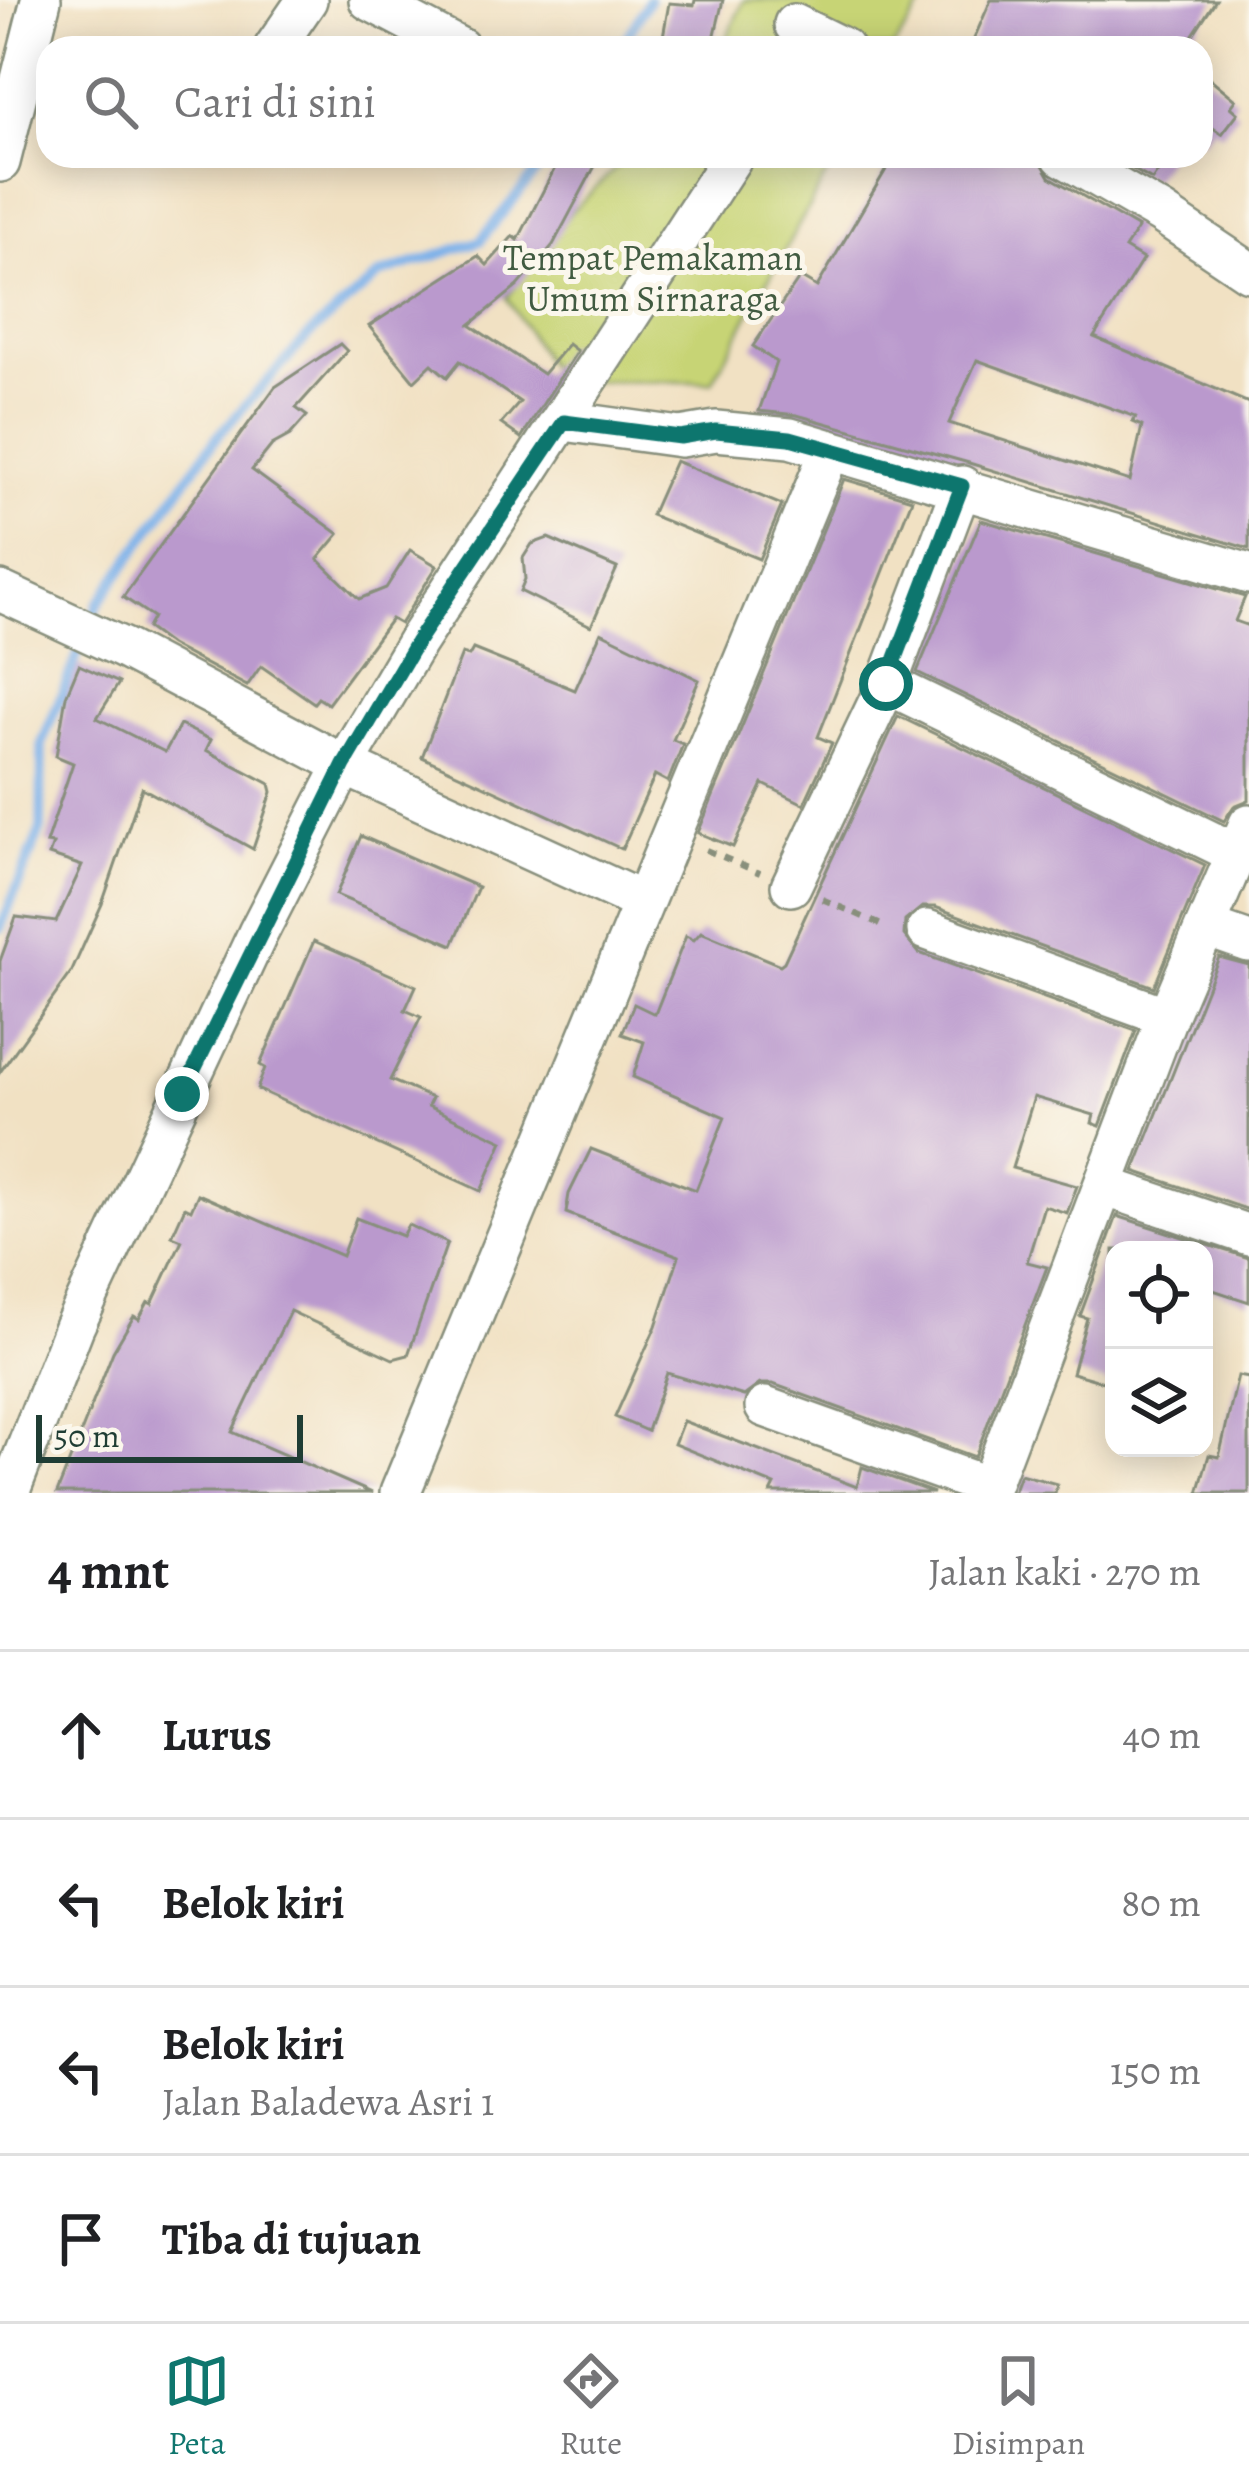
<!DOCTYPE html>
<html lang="id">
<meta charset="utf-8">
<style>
:root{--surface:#fff;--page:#f2f2f2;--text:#202124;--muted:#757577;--line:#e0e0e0;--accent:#0f766e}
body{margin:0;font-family:Alegreya,serif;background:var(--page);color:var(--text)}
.controls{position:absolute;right:36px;bottom:36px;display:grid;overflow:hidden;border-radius:24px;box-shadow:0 6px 30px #0003}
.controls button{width:108px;height:108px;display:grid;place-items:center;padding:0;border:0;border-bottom:3px solid var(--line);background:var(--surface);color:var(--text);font:60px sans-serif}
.scale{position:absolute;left:36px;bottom:30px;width:267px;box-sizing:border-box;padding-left:12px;border:6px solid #1f3d34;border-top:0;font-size:33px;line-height:42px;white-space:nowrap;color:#1f3d34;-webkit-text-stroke:9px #fbf7ec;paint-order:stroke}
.stop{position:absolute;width:36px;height:36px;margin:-27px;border:9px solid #0f766e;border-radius:50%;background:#fff}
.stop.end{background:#0f766e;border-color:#fff;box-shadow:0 3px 12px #0008}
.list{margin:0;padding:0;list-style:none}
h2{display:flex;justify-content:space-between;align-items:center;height:156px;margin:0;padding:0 48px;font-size:51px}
h2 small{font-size:39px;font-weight:400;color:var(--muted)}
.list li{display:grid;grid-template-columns:78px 1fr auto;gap:36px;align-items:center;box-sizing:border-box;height:168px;padding:0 48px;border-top:3px solid var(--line)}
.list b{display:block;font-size:45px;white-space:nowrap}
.list p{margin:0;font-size:39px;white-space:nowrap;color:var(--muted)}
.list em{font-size:39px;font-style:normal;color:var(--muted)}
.icon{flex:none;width:66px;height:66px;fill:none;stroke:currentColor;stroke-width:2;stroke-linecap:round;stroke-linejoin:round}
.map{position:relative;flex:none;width:1249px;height:1493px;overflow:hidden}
.search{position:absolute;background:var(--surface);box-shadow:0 6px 30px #0003;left:36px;right:36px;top:36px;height:132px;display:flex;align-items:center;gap:30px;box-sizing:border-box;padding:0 42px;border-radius:36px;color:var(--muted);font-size:45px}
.sheet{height:828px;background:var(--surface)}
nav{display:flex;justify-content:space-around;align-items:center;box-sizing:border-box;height:168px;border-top:3px solid var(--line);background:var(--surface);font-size:33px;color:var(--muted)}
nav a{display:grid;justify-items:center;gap:6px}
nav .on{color:var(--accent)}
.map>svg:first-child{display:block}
</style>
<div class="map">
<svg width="1249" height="1493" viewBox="0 0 1249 1493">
<rect width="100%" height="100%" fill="#fbf7ec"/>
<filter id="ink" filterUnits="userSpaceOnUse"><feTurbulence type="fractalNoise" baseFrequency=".00833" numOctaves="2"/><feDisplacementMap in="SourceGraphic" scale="24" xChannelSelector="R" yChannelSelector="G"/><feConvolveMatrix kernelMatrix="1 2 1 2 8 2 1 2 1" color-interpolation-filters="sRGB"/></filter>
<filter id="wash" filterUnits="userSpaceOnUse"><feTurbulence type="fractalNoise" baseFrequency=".004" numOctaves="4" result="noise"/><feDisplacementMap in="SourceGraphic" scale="48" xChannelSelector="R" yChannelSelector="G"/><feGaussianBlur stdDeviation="2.7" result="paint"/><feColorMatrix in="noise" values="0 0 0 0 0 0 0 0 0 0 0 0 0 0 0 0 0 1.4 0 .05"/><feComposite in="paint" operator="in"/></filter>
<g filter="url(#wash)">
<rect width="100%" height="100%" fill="#f1e1c3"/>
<g fill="#c7d475" stroke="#738854" stroke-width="3">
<polygon points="744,0 926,0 893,48 722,48"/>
<polygon points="628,156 837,156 712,382 558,381 507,298 571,212"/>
</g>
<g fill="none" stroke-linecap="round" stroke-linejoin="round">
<g stroke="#7cb0e9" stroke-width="10">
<polyline points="620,48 649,0"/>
<polyline points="0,929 41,829 42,743 98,604 216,438 309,335 381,274 480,241 549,156"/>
</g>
</g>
<g id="blocks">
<g fill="#ba99cd" fill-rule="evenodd">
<polygon points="695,0 723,0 712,47 661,48 669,3 694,5"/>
<polygon points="991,0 1216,0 1184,48 970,48"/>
<polygon points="1201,71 1236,100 1231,107 1238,113 1222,134 1213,128 1201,143"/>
<polygon points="561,156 595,156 595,166 553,245 518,286 470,325 543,374 568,344 577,351 521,438 501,424 520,402 460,361 447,377 432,364 414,381 369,326 478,256 487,265 513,236 518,240"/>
<path d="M894,156H1038L1050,177L1138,228L1125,248L1143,259L1094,337L1249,403V549L969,463L797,415L759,411L776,362L753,346L800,277L817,287ZM977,360L1136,417L1133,422L1142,426L1130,481L949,423Z"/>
<polygon points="1110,156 1169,156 1152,180"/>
<polygon points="340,344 347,351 296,408 307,416 290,435 272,445 252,470 339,534 318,559 359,599 386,588 410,550 437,566 400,624 391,619 328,704 318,698 314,703 261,666 247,686 170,645 147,628 153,617 123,597 275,387"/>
<polygon points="675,461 782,505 759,559 651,515"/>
<polygon points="844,479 912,499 818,737 832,743 804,804 763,784 733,847 698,833"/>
<polygon points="981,520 1245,597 1235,621 1249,626 1249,800 1234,806 1224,821 917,672"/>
<polygon points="548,538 617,568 591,626 520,591 525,579 523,558 532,544"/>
<polygon points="601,632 699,680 673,740 683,744 668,782 655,775 622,849 422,757 462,654 469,656 473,649 575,690"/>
<polygon points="79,665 119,683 97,718 165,752 180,725 211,740 206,750 270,784 272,792 253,849 142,788 102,904 71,973 0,1072 0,961 16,917 56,922 82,866 49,855 53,844 46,843 73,763 56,756 66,696"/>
<polygon points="898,716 1205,865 1154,987 935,907 922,907 905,921 904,935 919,953 1136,1031 1100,1126 1092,1123 1094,1115 1034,1097 1012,1168 1077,1186 1067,1213 1044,1206 1027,1262 1047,1267 975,1457 773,1384 760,1384 744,1396 667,1373 647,1431 615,1417 656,1326 679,1256 566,1213 569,1194 591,1149 696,1190 725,1117 633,1077 644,1042 622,1034 634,1004 655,1014 686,936 694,940 701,932 780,965 784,962"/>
<polygon points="361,836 478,887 453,945 336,895"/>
<polygon points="314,941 416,986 405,1010 421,1017 390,1080 432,1098 428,1106 503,1141 481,1191 257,1089 265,1068 260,1065"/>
<polygon points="1219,957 1249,965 1249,1210 1134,1171"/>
<polygon points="198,1194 342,1256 356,1218 402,1236 408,1225 447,1243 408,1355 393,1359 290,1311 232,1432 372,1493 57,1493 113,1352 134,1316 139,1319 148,1302 152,1304 182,1240 172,1236 185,1207 191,1210"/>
<polygon points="1117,1216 1249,1258 1249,1302 1204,1287 1204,1250 1114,1250 1114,1385 1072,1373 1087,1318 1080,1316"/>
<polygon points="1238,1376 1249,1378 1249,1493 1198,1493 1209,1455 1219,1457"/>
<polygon points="683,1421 857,1487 862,1467 934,1493 771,1493 775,1485 674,1444"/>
<polygon points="1020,1474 1057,1484 1055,1493 1013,1493"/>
</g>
</g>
</g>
<g filter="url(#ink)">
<use href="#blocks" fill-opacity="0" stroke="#888f7c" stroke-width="3"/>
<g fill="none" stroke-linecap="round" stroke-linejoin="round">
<g stroke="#888f7c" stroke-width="44">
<g id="minor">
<polyline points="369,0 460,48"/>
<polyline points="794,24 843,48"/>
<polyline points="274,48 307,0"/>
<polyline points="1062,156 1161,213 1249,272"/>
<polyline points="0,162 41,0"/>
<polyline points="564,421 680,437 716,431 790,438 1249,574"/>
<polyline points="0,591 123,648 344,765 643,902"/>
<polyline points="887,684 1237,854"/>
<polyline points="791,886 887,684 962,486"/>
<polyline points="1206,927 1249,942"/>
<polyline points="927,930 1167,1017"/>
<polyline points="1104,1186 1249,1235"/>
<polyline points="765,1407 989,1487"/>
<polyline points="9,1493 74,1327 258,933 344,765 416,643 733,156"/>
<polyline points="400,1493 823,468"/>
<polyline points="987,1493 1167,1017 1249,824"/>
</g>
</g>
<g stroke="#888f7c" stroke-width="6" stroke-dasharray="9 9" stroke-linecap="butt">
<polyline points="706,850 760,873"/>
<polyline points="822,899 884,926"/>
</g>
<use href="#minor" stroke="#fff" stroke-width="39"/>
</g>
</g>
<g fill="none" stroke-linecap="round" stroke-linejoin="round" filter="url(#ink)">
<polyline stroke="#0f766e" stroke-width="15" points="182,1094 344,765 416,643 564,422 680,437 716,431 790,438 962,486 886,684"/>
</g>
<g text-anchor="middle" stroke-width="10" stroke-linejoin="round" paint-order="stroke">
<g font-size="36" fill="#415b41" stroke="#fbf7ec">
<text x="653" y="270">Tempat Pemakaman<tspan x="653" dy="41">Umum Sirnaraga</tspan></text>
</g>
</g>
</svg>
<div class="controls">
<button><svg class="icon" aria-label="locate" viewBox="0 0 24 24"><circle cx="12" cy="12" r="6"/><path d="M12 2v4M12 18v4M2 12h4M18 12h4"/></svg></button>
<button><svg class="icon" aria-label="layers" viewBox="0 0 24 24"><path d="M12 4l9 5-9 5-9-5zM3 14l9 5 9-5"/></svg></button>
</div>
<div class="scale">50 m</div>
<div class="stop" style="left:886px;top:684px"></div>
<div class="stop end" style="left:182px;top:1094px"></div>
<div class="search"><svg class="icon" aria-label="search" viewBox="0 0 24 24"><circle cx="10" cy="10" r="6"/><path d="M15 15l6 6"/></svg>Cari di sini</div>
</div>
<section class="sheet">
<h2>4 mnt<small>Jalan kaki · 270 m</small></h2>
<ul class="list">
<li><svg class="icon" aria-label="ahead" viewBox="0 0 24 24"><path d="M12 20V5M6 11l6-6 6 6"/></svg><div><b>Lurus</b></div><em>40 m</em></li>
<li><svg class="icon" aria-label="left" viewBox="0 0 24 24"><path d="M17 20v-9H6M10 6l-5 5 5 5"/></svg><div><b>Belok kiri</b></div><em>80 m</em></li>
<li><svg class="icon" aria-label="left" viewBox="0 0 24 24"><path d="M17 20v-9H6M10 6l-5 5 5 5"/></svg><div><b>Belok kiri</b><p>Jalan Baladewa Asri 1</p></div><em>150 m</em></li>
<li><svg class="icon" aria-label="arrive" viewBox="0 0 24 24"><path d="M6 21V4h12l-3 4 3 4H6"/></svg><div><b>Tiba di tujuan</b></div></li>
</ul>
</section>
<nav>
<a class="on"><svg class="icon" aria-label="map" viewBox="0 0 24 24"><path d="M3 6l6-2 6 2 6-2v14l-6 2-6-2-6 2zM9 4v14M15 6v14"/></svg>Peta</a>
<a><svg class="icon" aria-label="directions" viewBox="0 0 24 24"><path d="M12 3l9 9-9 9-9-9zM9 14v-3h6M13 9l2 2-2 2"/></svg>Rute</a>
<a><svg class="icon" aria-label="saved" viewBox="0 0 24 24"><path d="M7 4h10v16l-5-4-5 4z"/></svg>Disimpan</a>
</nav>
